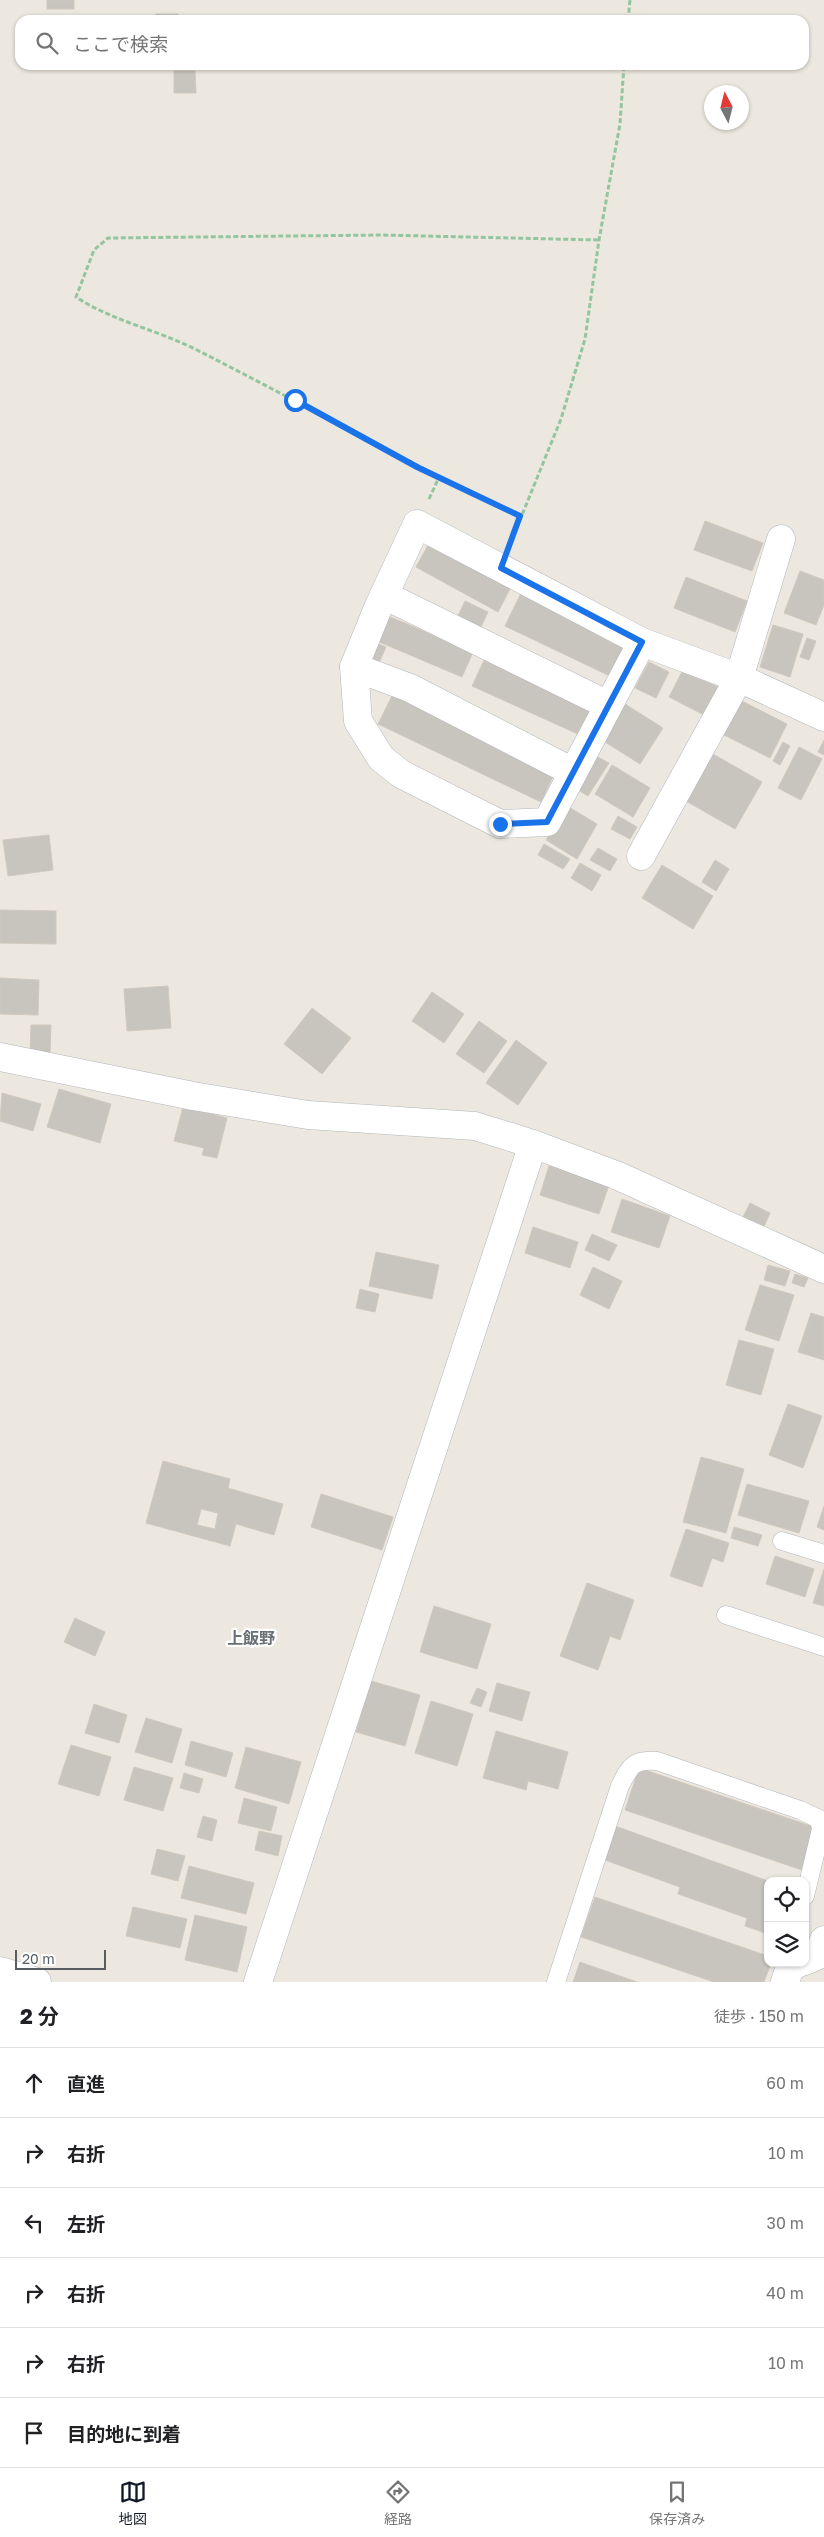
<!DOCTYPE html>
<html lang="ja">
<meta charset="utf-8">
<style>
:root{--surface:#fff;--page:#f6f6f6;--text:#202124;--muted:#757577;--line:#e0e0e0;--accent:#111827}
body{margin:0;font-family:"Golos Text","Noto Sans JP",sans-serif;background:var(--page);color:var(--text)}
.controls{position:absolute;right:15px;bottom:15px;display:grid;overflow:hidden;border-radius:10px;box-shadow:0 1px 4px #0004}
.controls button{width:45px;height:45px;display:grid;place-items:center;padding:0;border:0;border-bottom:1px solid var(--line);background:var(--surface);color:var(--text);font:25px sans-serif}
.compass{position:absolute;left:704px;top:85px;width:45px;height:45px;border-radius:50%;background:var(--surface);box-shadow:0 1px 4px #0004;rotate:353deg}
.scale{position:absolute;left:15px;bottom:12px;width:91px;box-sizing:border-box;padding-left:5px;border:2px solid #585d61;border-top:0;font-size:14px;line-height:18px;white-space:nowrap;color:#585d61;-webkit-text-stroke:4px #fff;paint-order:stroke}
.stop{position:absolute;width:15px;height:15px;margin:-11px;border:4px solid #1a73e8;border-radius:50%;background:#fff}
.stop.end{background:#1a73e8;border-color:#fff;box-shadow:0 1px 5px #0008}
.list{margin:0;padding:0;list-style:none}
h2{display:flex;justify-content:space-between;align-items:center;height:65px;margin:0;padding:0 20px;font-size:21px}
h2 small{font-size:16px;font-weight:400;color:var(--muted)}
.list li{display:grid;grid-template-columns:32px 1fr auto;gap:15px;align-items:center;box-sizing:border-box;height:70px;padding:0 20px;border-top:1px solid var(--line)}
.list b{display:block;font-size:19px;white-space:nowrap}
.list em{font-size:16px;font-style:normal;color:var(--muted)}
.icon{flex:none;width:28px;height:28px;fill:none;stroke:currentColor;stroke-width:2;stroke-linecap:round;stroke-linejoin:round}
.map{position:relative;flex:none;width:824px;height:1982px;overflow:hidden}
.search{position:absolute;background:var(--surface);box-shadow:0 1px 4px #0004;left:15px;right:15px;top:15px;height:55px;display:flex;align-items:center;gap:12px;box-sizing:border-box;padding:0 18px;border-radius:15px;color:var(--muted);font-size:19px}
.sheet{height:485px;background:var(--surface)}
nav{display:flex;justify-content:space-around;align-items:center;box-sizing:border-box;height:70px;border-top:1px solid var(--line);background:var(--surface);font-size:14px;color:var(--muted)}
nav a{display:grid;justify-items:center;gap:2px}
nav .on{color:var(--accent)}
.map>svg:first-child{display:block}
</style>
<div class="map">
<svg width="824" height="1982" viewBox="0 0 824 1982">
<rect width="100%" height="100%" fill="#ece8df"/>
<g fill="#c8c5be" stroke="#d0c9bd" fill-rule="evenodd">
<rect x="47" y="0" width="27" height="9"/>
<rect x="156" y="14" width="22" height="6"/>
<polygon points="174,71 195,71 196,93 174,93"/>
<polygon points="705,521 763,543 752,571 694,550"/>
<polygon points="428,545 510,589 498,612 416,567"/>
<polygon points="800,571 824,580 824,605 816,625 784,613"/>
<polygon points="686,577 747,601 735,632 674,608"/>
<polygon points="522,591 629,642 612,677 505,626"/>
<polygon points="465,601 488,612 480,629 457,618"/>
<polygon points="381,613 473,652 462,677 370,638"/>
<polygon points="773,625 803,634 790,677 760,667"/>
<polygon points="807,638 816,641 809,660 800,657"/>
<polygon points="371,641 386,647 378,665 363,658"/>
<polygon points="486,656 593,705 580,735 472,686"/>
<polygon points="649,662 669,672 656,698 635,688"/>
<polygon points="683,670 718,687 704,715 669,697"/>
<polygon points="395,690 557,768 541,802 378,724"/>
<polygon points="732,696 787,724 770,758 714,730"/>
<polygon points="625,704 663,728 640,764 602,740"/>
<polygon points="824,740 824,755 818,752"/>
<polygon points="783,742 790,746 780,765 773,761"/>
<polygon points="799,747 822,759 801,800 778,788"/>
<polygon points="713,754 762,782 735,829 686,801"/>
<polygon points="596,756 609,763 588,796 575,788"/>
<polygon points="612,765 650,788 633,817 595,794"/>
<polygon points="567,806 597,824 577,859 546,840"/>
<polygon points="618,816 637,827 630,839 611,829"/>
<polygon points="49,835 53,870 8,876 3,840"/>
<polygon points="544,844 570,859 563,869 538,855"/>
<polygon points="598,848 617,859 610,871 590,860"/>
<polygon points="715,860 729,869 716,891 702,882"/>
<polygon points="580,863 601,875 592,891 571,878"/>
<polygon points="662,865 713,896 693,929 642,898"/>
<polygon points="0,910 56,911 56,944 0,943"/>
<polygon points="0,978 39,980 38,1015 0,1014"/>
<polygon points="168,986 171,1028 127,1031 124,989"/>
<polygon points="432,992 464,1014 444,1043 412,1021"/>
<polygon points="312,1008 351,1038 322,1074 284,1044"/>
<polygon points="479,1021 507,1041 484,1073 456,1054"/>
<polygon points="31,1025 51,1025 50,1053 30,1053"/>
<polygon points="516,1040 547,1063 518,1105 486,1083"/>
<polygon points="59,1089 111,1104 100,1143 47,1127"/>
<polygon points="2,1093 41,1104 33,1131 0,1121"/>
<polygon points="183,1107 227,1118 217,1158 202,1155 204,1148 174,1141"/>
<polygon points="549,1166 609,1185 599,1214 540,1195"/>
<polygon points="622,1199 670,1216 659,1248 611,1232"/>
<polygon points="750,1203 770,1213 763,1229 742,1219"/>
<polygon points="533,1227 578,1242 570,1268 525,1253"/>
<polygon points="592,1234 617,1245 609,1261 585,1250"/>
<polygon points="376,1252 439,1265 432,1299 369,1286"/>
<polygon points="768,1265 790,1271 785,1286 764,1280"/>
<polygon points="593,1267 622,1281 609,1309 580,1295"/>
<polygon points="795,1274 808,1278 804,1287 792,1283"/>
<polygon points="760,1285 794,1295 779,1341 745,1330"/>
<polygon points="360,1289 379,1294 375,1312 356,1308"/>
<polygon points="811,1313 824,1317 824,1360 798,1352"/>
<polygon points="739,1340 774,1349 761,1395 726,1385"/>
<polygon points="788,1404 822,1416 803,1468 769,1455"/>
<polygon points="701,1457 744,1469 726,1533 683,1522"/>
<path d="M163,1461L230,1479L228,1488L283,1504L274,1535L236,1524L230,1546L146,1523ZM201,1509L218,1513L215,1529L197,1525Z"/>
<polygon points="747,1484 809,1501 799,1533 738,1515"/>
<polygon points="321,1494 393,1517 382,1550 311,1527"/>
<polygon points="824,1506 824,1530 817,1527"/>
<polygon points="734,1527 762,1535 758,1546 731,1538"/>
<polygon points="686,1529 729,1543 723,1562 712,1558 702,1587 670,1576"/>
<polygon points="775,1556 814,1569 805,1597 766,1584"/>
<polygon points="824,1569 824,1606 813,1603"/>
<polygon points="587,1583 634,1600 620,1640 610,1636 598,1670 560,1656"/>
<polygon points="434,1606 491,1624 477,1669 420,1652"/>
<polygon points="75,1618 105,1632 95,1656 64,1642"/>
<polygon points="371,1681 420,1695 405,1746 356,1732"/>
<polygon points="497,1683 530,1692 522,1721 489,1711"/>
<polygon points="477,1688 487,1692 481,1707 470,1703"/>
<polygon points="431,1701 473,1714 457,1766 415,1753"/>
<polygon points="94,1704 127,1715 119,1743 85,1733"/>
<polygon points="146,1718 182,1729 172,1763 135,1752"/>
<polygon points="496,1731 568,1752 558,1789 528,1781 526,1790 483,1778"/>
<polygon points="191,1741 233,1753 226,1777 185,1765"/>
<polygon points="71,1745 111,1757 99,1796 58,1784"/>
<polygon points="246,1747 301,1762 289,1804 235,1788"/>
<polygon points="134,1767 173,1778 163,1811 124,1800"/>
<polygon points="639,1768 817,1828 802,1870 625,1810"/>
<polygon points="184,1773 203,1779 199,1793 180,1788"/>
<polygon points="244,1798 277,1807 271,1831 238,1823"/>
<polygon points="203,1816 217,1820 212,1841 197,1837"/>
<polygon points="615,1826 768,1881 768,1934 745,1926 747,1918 678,1894 680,1887 602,1859"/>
<polygon points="259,1831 282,1836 278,1856 255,1850"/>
<polygon points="157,1849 185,1856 178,1881 151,1874"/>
<polygon points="189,1866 254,1883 246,1914 181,1898"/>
<polygon points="595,1897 768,1956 768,1963 771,1963 764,1982 714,1982 581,1937"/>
<polygon points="133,1907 187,1919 180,1948 126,1936"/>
<polygon points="195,1915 247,1927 237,1972 185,1960"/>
<polygon points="580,1962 637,1982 573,1982"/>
</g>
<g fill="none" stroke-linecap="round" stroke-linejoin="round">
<g stroke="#b2b6bb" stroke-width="19">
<g id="service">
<polyline points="782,1541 824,1554"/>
<polyline points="726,1615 824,1647"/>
<path d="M556,1982L620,1786C630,1766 633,1759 657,1761L800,1810L819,1819L821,1829L805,1896"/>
</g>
</g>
<g stroke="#b2b6bb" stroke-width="29">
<g id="minor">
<polyline points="384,595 608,705"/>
<polyline points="642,642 547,822 500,824 401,774 381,758 358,721 354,667 378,608 417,524 642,642 739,678 824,717"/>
<polyline points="354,667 410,688 573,772"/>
<polyline points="641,856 739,678 781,539"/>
<polyline points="0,1057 193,1096 308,1115 475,1126 533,1144 616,1175 824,1269"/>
<polyline points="805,1961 819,1955 824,1940"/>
<polyline points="0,1971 37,1982"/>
<polyline points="258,1982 533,1144"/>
<polyline points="785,1982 790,1967 799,1963"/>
</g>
</g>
<g stroke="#93c59e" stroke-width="3" stroke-dasharray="5 2.5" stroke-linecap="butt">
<polyline points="628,20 630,0"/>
<polyline points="429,499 439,477"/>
<path d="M520,517C411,464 305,405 197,350C158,330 112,321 76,297L94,250L108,238L380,235L599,240"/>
<polyline points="511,542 561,419 585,339 599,240 620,124 624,65"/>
</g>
<use href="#service" stroke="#fff" stroke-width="18"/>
<use href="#minor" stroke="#fff" stroke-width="28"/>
</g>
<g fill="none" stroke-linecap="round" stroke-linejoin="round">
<polyline stroke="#1a73e8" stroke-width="6" points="295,400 417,467 520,516 501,568 642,642 547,822 500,824"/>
</g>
<g text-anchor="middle" stroke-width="4.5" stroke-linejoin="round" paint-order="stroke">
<g font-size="16" font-weight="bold" fill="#696f73" stroke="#fff">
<text x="251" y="1644">上飯野</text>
</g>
</g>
</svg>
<div class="controls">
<button><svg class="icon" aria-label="locate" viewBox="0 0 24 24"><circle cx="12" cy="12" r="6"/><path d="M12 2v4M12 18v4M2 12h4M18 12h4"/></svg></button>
<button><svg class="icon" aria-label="layers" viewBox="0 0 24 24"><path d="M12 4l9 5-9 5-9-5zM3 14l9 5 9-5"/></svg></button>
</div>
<svg class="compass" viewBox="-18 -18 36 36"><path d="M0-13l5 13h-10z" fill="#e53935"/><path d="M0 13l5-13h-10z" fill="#757577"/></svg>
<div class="scale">20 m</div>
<div class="stop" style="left:295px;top:400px"></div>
<div class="stop end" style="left:500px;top:824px"></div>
<div class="search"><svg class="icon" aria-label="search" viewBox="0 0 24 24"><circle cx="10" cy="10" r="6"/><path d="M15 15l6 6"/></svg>ここで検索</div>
</div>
<section class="sheet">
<h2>2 分<small>徒歩 · 150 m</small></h2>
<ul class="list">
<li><svg class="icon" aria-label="ahead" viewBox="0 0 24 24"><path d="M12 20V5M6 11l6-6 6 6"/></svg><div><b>直進</b></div><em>60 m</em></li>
<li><svg class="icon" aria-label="right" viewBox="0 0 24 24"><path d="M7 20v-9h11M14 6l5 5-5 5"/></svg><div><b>右折</b></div><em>10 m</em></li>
<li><svg class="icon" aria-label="left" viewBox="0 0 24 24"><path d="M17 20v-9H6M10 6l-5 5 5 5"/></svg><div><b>左折</b></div><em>30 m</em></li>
<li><svg class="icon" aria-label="right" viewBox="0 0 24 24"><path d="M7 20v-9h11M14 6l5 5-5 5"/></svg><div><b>右折</b></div><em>40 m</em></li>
<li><svg class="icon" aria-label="right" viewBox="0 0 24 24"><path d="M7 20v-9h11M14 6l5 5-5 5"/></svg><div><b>右折</b></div><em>10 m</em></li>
<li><svg class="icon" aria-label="arrive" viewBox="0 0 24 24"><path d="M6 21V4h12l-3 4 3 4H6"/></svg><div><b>目的地に到着</b></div></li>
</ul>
</section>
<nav>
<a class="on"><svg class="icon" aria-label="map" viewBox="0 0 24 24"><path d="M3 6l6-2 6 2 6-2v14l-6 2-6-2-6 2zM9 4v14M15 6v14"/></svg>地図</a>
<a><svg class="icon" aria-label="directions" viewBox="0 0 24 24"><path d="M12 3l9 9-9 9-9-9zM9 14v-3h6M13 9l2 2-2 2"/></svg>経路</a>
<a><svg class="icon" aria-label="saved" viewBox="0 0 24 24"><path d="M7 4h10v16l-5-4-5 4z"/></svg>保存済み</a>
</nav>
